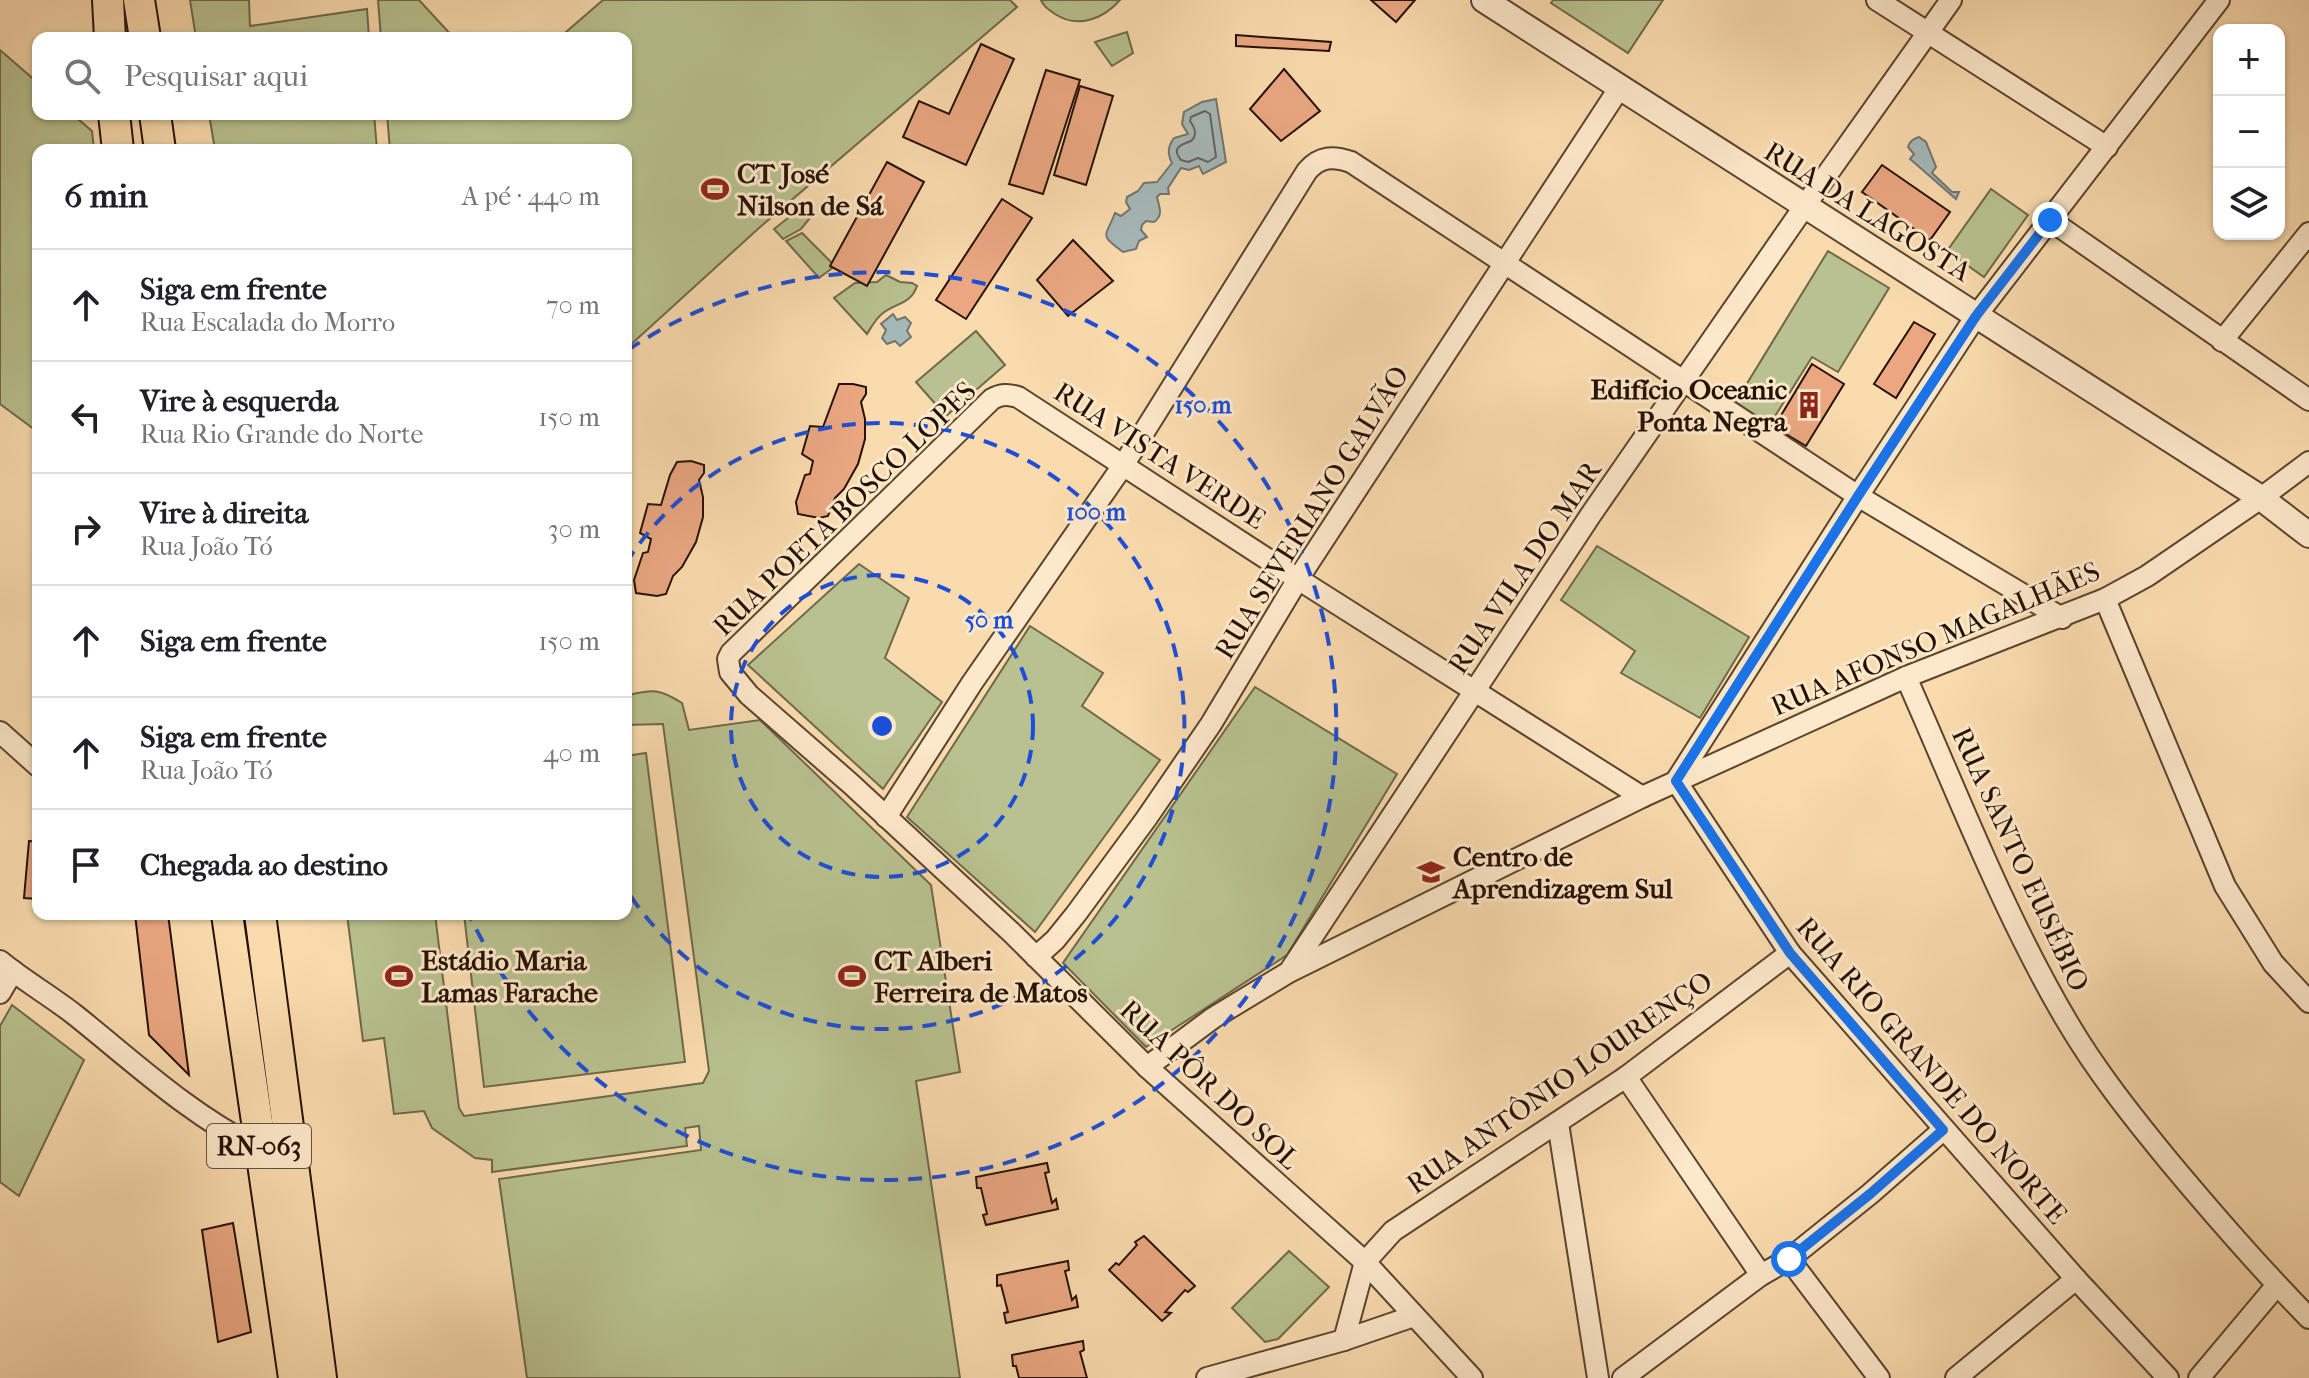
<!DOCTYPE html>
<html lang="pt">
<meta charset="utf-8">
<style>
:root{--surface:#fff;--page:#f6f6f6;--text:#202124;--muted:#757577;--line:#e0e0e0}
body{margin:0;font-family:"IM FELL French Canon",serif;background:var(--page);color:var(--text)}
.controls{position:absolute;right:24px;top:24px;display:grid;overflow:hidden;border-radius:16px;box-shadow:0 2px 6px #0004}
.controls button{width:72px;height:72px;display:grid;place-items:center;padding:0;border:0;border-bottom:2px solid var(--line);background:var(--surface);color:var(--text);font:40px sans-serif}
.stop{position:absolute;width:24px;height:24px;margin:-18px;border:6px solid #1a73e8;border-radius:50%;background:#fff}
.stop.end{background:#1a73e8;border-color:#fff;box-shadow:0 2px 8px #0008}
.list{margin:0;padding:0;list-style:none}
h2{display:flex;justify-content:space-between;align-items:center;height:104px;margin:0;padding:0 32px;font-size:34px}
h2 small{font-size:26px;font-weight:400;color:var(--muted)}
.list li{display:grid;grid-template-columns:52px 1fr auto;gap:24px;align-items:center;box-sizing:border-box;height:112px;padding:0 32px;border-top:2px solid var(--line)}
.list b{display:block;font-size:30px;white-space:nowrap}
.list p{margin:0;font-size:26px;white-space:nowrap;color:var(--muted)}
.list em{font-size:26px;font-style:normal;color:var(--muted)}
.icon{flex:none;width:44px;height:44px;fill:none;stroke:currentColor;stroke-width:2;stroke-linecap:round;stroke-linejoin:round}
.map{position:relative;flex:none;width:2309px;height:1378px;overflow:hidden}
.search{position:absolute;background:var(--surface);box-shadow:0 2px 6px #0004;left:32px;top:32px;width:600px;height:88px;display:flex;align-items:center;gap:20px;box-sizing:border-box;padding:0 28px;border-radius:16px;color:var(--muted);font-size:30px}
.panel{position:absolute;background:var(--surface);box-shadow:0 2px 6px #0004;left:32px;top:144px;width:600px;height:776px;border-radius:16px}
.map>svg:first-child{display:block}
</style>
<div class="map">
<svg width="2309" height="1378" viewBox="0 0 2309 1378">
<rect width="100%" height="100%" fill="#fadbae"/>
<filter id="stains"><feTurbulence type="fractalNoise" baseFrequency=".0025" numOctaves="4"/><feColorMatrix values="0 0 0 0 .2 0 0 0 0 .09 0 0 0 0 .02 0 0 0 .5 -.17"/></filter>
<radialGradient id="worn" r=".72"><stop offset=".6" stop-color="#630" stop-opacity="0"/><stop offset="1" stop-color="#630" stop-opacity=".3"/></radialGradient>
<g fill="#b8c18f" stroke="#6e694a" stroke-width="2">
<polygon points="190,0 249,0 250,26 367,9 369,38 196,38"/>
<polygon points="378,0 419,0 454,38 381,38"/>
<polygon points="603,0 1010,0 1017,7 759,228 626,349 626,150 390,150 387,114 626,114 626,38 559,38"/>
<path d="M1041,0H1120C1103,19 1078,29 1055,14C1048,9 1044,7 1041,0Z"/>
<polygon points="1553,0 1663,0 1628,53 1551,3"/>
<polygon points="1127,32 1133,53 1112,66 1095,42"/>
<polygon points="0,50 38,83 38,114 72,114 92,131 94,150 38,150 38,432 0,404"/>
<polygon points="209,114 374,114 377,150 215,150"/>
<polygon points="1991,189 2028,215 1984,277 1947,251"/>
<polygon points="807,203 814,213 801,229 783,239 774,229"/>
<polygon points="802,233 835,266 819,278 786,241"/>
<polygon points="1828,251 1889,288 1838,372 1812,357 1767,429 1732,408"/>
<path d="M886,275L900,282L912,283L917,286C911,304 896,303 883,313C876,318 872,326 867,334L834,298L855,283L877,282Z"/>
<polygon points="976,331 1005,365 946,416 916,382"/>
<polygon points="1597,546 1749,637 1700,718 1621,673 1635,651 1561,600"/>
<polygon points="859,564 909,598 885,658 942,702 883,789 748,665"/>
<polygon points="1030,626 1103,673 1082,706 1160,760 1035,932 907,817"/>
<path d="M626,684L629,695C653,689 660,689 682,703L689,730L760,720L931,885L960,1072L916,1081L960,1378H527L499,1179L701,1150L699,1126L685,1128L687,1146L492,1172V1160L475,1158L432,1128L424,1111L394,1114L384,1038L363,1041L347,914H435L459,1108L464,1116L703,1083L709,1071L663,724L626,725Z"/>
<polygon points="1255,687 1397,774 1287,955 1146,1047 1063,963"/>
<polygon points="646,753 685,1062 484,1087 464,914 626,914 626,756"/>
<polygon points="12,1005 84,1060 19,1196 0,1182 0,1026"/>
<polygon points="1289,1251 1329,1287 1278,1339 1265,1342 1232,1308"/>
</g>
<g fill="#a5b8b8" stroke="#727570" stroke-width="2">
<path d="M1216,99L1226,162L1203,174L1199,166L1189,170L1181,168L1168,188L1169,194H1160L1157,197C1159,207 1164,215 1154,222L1146,221L1142,225L1141,230L1147,237L1139,241L1136,249L1123,252C1098,234 1106,237 1115,213L1121,216L1130,209L1126,202L1127,197L1138,191L1144,183L1157,182L1172,163C1167,153 1168,146 1174,138L1188,134L1182,124L1184,112L1202,102Z"/>
<path d="M1919,137L1926,142L1936,167L1932,173L1952,192H1959L1956,199L1910,159L1914,154L1908,147C1910,141 1913,139 1919,137Z"/>
<polygon points="893,314 897,320 905,317 911,323 907,331 911,337 900,346 895,341 887,344 882,338 886,330 881,324"/>
</g>
<g fill="none" stroke-linecap="round" stroke-linejoin="round">
<path stroke="#65645e" stroke-width="2" d="M1205,111L1210,114L1216,157L1208,162L1198,158L1188,162L1181,160C1171,148 1180,145 1191,141C1198,135 1195,128 1190,121L1191,117Z"/>
</g>
<g fill="#eaa782" stroke="#251104" stroke-width="2">
<polygon points="1371,0 1415,0 1396,22"/>
<polygon points="1236,35 1331,42 1329,51 1236,46"/>
<polygon points="981,44 1014,59 966,165 903,137 919,101 949,114"/>
<polygon points="1284,69 1320,111 1281,141 1250,109"/>
<polygon points="1046,70 1080,80 1043,194 1009,184"/>
<polygon points="1080,86 1113,96 1086,185 1054,175"/>
<polygon points="887,162 924,182 867,286 830,266"/>
<polygon points="1882,165 1950,212 1930,240 1862,192"/>
<polygon points="1002,199 1032,218 966,319 936,300"/>
<polygon points="1073,240 1113,281 1068,316 1037,280"/>
<polygon points="1914,322 1935,334 1896,398 1874,384"/>
<polygon points="1812,364 1844,384 1806,446 1774,427"/>
<polygon points="839,384 853,384 866,387 866,394 861,402 865,419 865,439 858,464 844,489 835,498 828,516 819,518 798,514 796,502 805,475 810,474 813,461 802,454 810,426 823,427"/>
<polygon points="691,461 704,465 704,473 699,480 703,497 703,517 696,542 682,567 673,576 666,594 657,596 636,593 634,580 643,553 648,552 651,539 640,533 648,504 661,505 670,475 677,462"/>
<polygon points="29,841 38,842 38,899 24,898"/>
<polygon points="135,914 168,914 189,1075 149,1035"/>
<polygon points="1047,1163 1049,1172 1045,1173 1052,1203 1056,1199 1058,1209 986,1225 983,1215 987,1214 981,1188 977,1188 976,1177"/>
<polygon points="233,1223 251,1332 218,1342 202,1230"/>
<polygon points="1144,1236 1195,1286 1188,1292 1185,1290 1165,1312 1171,1313 1162,1321 1109,1270 1116,1263 1119,1265 1137,1245 1135,1242"/>
<polygon points="1068,1261 1069,1270 1065,1271 1072,1300 1076,1296 1078,1307 1006,1323 1004,1313 1008,1312 1001,1285 997,1286 997,1275"/>
<polygon points="1083,1341 1084,1350 1080,1352 1087,1378 1019,1378 1016,1366 1013,1366 1012,1355"/>
</g>
<g fill="none" stroke-linecap="round" stroke-linejoin="round">
<g stroke="#5a442e" stroke-width="24">
<g id="minor">
<polyline points="1877,0 2107,147"/>
<polyline points="2050,220 2309,400"/>
<polyline points="2222,341 2309,233"/>
<polyline points="2105,599 2225,886 2273,963 2309,1002"/>
<path d="M1906,677C1957,792 2004,915 2068,1023C2097,1072 2132,1116 2168,1160C2213,1214 2260,1268 2309,1318"/>
<polyline points="0,732 38,766"/>
<polyline points="1676,781 1858,496 1976,316 2219,0"/>
<polyline points="1676,781 1790,953 2076,1279 2168,1378"/>
<path d="M886,817L972,683L1124,464L1307,171C1320,156 1333,156 1351,162L1858,496L2062,618"/>
<polyline points="1036,957 1055,940 1076,914 1146,819 1211,724 1298,579 1620,87"/>
<path d="M0,961C24,981 51,996 75,1015C135,1063 190,1115 259,1149"/>
<polyline points="1291,969 1592,513 1804,207 1951,0"/>
<polyline points="0,993 13,971"/>
<polyline points="1147,1067 1213,1018 1289,972 1642,797 1906,677 2105,599 2147,576 2261,498 2309,462"/>
<polyline points="1626,1077 1761,1275"/>
<polyline points="1558,1123 1598,1378"/>
<polyline points="1789,1259 1879,1378"/>
<polyline points="1344,1340 1365,1262 1393,1231 1626,1077 1790,953"/>
<polyline points="1207,1378 1344,1340 1414,1316"/>
<path d="M1472,1378L1365,1262L1147,1067L1012,933L851,784L749,695L730,672L728,659L731,653L992,399C1001,394 1008,394 1018,397L1298,579L1642,797"/>
<polyline points="1623,1378 1761,1275 1789,1259 1870,1194 1943,1130"/>
<polyline points="1956,1378 2076,1279"/>
<polyline points="2199,1378 2277,1285"/>
</g>
</g>
<g stroke="#5a442e" stroke-width="28">
<polyline id="tertiary" points="1484,0 2261,498 2309,535"/>
</g>
<g stroke="#251104" stroke-width="34">
<g id="primary">
<polyline points="108,0 110,38"/>
<polyline points="139,0 145,38"/>
<polyline points="114,114 118,150"/>
<polyline points="155,114 160,150"/>
<polyline points="227,914 294,1378"/>
<polyline points="260,914 321,1378"/>
</g>
</g>
<use href="#minor" stroke="#fce8ca" stroke-width="20"/>
<use href="#tertiary" stroke="#fce8ca" stroke-width="24"/>
<use href="#primary" stroke="#fadbae" stroke-width="30"/>
</g>
<g fill="none" stroke-linecap="round" stroke-linejoin="round">
<polyline stroke="#1a73e8" stroke-width="10" points="1789,1259 1870,1194 1943,1130 1790,953 1676,781 1858,496 1976,316 2050,220"/>
</g>
<g fill="none" stroke="#1d4ed8" stroke-width="4" stroke-dasharray="14 10">
<circle cx="882" cy="726" r="151"/>
<path d="M626 563A303 303 0 1 1 626 889"/>
<path d="M628 350A454 454 0 1 1 469 914"/>
</g>
<defs>
<g id="stadium-bare" transform="scale(2.16)"><path d="M0-5a6.5 5 0 1 0 0 10a6.5 5 0 1 0 0-10ZM-3.5-1.8h7v3.6h-7Z" fill="#8f2418" stroke="#fce8ca" stroke-width="2.5" paint-order="stroke"/></g>
<g id="building-bare" transform="scale(2.16)"><path d="M-4-6H4V6H1V3H-1V6H-4ZM-2.5-4.3h1.7v1.8h-1.7ZM.8-4.3h1.7v1.8H.8ZM-2.5-1h1.7V.8h-1.7ZM.8-1h1.7V.8H.8Z" fill="#8f2418" stroke="#fce8ca" stroke-width="2.5" paint-order="stroke"/></g>
<g id="school-bare" transform="scale(2.16)"><path d="M0-5L7-2L0 1L-7-2ZM-4 1L0 2.5L4 1V4Q0 6-4 4Z" fill="#8f2418" stroke="#fce8ca" stroke-width="2.5" paint-order="stroke"/></g>
</defs>
<g fill-rule="evenodd">
<use href="#stadium-bare" x="715" y="189"/>
<use href="#building-bare" x="1809" y="405"/>
<use href="#school-bare" x="1431" y="872"/>
<use href="#stadium-bare" x="399" y="976"/>
<use href="#stadium-bare" x="852" y="976"/>
</g>
<g text-anchor="middle" stroke-width="6" stroke-linejoin="round" paint-order="stroke">
<rect fill="#fce8ca" stroke="#66523f" stroke-width="2" x="207" y="1124" width="104" height="44" rx="6"/>
<g font-size="26" font-weight="bold" fill="#251104">
<text x="259" y="1155">RN-063</text>
</g>
<g font-size="28" font-weight="bold" fill="#251104" stroke="#fce8ca" text-anchor="start">
<text x="737" y="183">CT José<tspan x="737" dy="32">Nilson de Sá</tspan></text>
<text x="1787" y="399" text-anchor="end">Edifício Oceanic<tspan x="1787" dy="32">Ponta Negra</tspan></text>
<text x="1453" y="866">Centro de<tspan x="1453" dy="32">Aprendizagem Sul</tspan></text>
<text x="421" y="970">Estádio Maria<tspan x="421" dy="32">Lamas Farache</tspan></text>
<text x="874" y="970">CT Alberi<tspan x="874" dy="32">Ferreira de Matos</tspan></text>
</g>
<g font-size="28" fill="#251104" stroke="#fce8ca">
<text transform="translate(1868 211) rotate(32)" y="10">RUA DA LAGOSTA</text>
<text transform="translate(1160 455) rotate(33)" y="10">RUA VISTA VERDE</text>
<text transform="translate(844 508) rotate(-44)" y="10">RUA POETA BOSCO LOPES</text>
<text transform="translate(1311 512) rotate(-58)" y="10">RUA SEVERIANO GALVÃO</text>
<text transform="translate(1524 567) rotate(-56)" y="10">RUA VILA DO MAR</text>
<text transform="translate(1935 638) rotate(-23)" y="10">RUA AFONSO MAGALHÃES</text>
<text transform="translate(2021 859) rotate(65)" y="10">RUA SANTO EUSÉBIO</text>
<text transform="translate(1932 1070) rotate(49)" y="10">RUA RIO GRANDE DO NORTE</text>
<text transform="translate(1559 1082) rotate(-35)" y="10">RUA ANTÔNIO LOURENÇO</text>
<text transform="translate(1210 1084) rotate(43)" y="10">RUA PÔR DO SOL</text>
</g>
</g>
<circle cx="882" cy="726" r="12" fill="#1d4ed8" stroke="#fce8ca" stroke-width="4"/>
<g font-size="24" text-anchor="middle" font-weight="bold" fill="#1d4ed8" stroke="#fce8ca" stroke-width="6" stroke-linejoin="round" paint-order="stroke">
<text x="1203" y="413">150 m</text>
<text x="1096" y="520">100 m</text>
<text x="989" y="628">50 m</text>
</g>
<rect width="100%" height="100%" filter="url(#stains)"/>
<rect width="100%" height="100%" fill="url(#worn)"/>
</svg>
<div class="controls">
<button>+</button>
<button>−</button>
<button><svg class="icon" aria-label="layers" viewBox="0 0 24 24"><path d="M12 4l9 5-9 5-9-5zM3 14l9 5 9-5"/></svg></button>
</div>
<div class="stop" style="left:1789px;top:1259px"></div>
<div class="stop end" style="left:2050px;top:220px"></div>
<div class="search"><svg class="icon" aria-label="search" viewBox="0 0 24 24"><circle cx="10" cy="10" r="6"/><path d="M15 15l6 6"/></svg>Pesquisar aqui</div>
<section class="panel">
<h2>6 min<small>A pé · 440 m</small></h2>
<ul class="list">
<li><svg class="icon" aria-label="ahead" viewBox="0 0 24 24"><path d="M12 20V5M6 11l6-6 6 6"/></svg><div><b>Siga em frente</b><p>Rua Escalada do Morro</p></div><em>70 m</em></li>
<li><svg class="icon" aria-label="left" viewBox="0 0 24 24"><path d="M17 20v-9H6M10 6l-5 5 5 5"/></svg><div><b>Vire à esquerda</b><p>Rua Rio Grande do Norte</p></div><em>150 m</em></li>
<li><svg class="icon" aria-label="right" viewBox="0 0 24 24"><path d="M7 20v-9h11M14 6l5 5-5 5"/></svg><div><b>Vire à direita</b><p>Rua João Tó</p></div><em>30 m</em></li>
<li><svg class="icon" aria-label="ahead" viewBox="0 0 24 24"><path d="M12 20V5M6 11l6-6 6 6"/></svg><div><b>Siga em frente</b></div><em>150 m</em></li>
<li><svg class="icon" aria-label="ahead" viewBox="0 0 24 24"><path d="M12 20V5M6 11l6-6 6 6"/></svg><div><b>Siga em frente</b><p>Rua João Tó</p></div><em>40 m</em></li>
<li><svg class="icon" aria-label="arrive" viewBox="0 0 24 24"><path d="M6 21V4h12l-3 4 3 4H6"/></svg><div><b>Chegada ao destino</b></div></li>
</ul>
</section>
</div>
